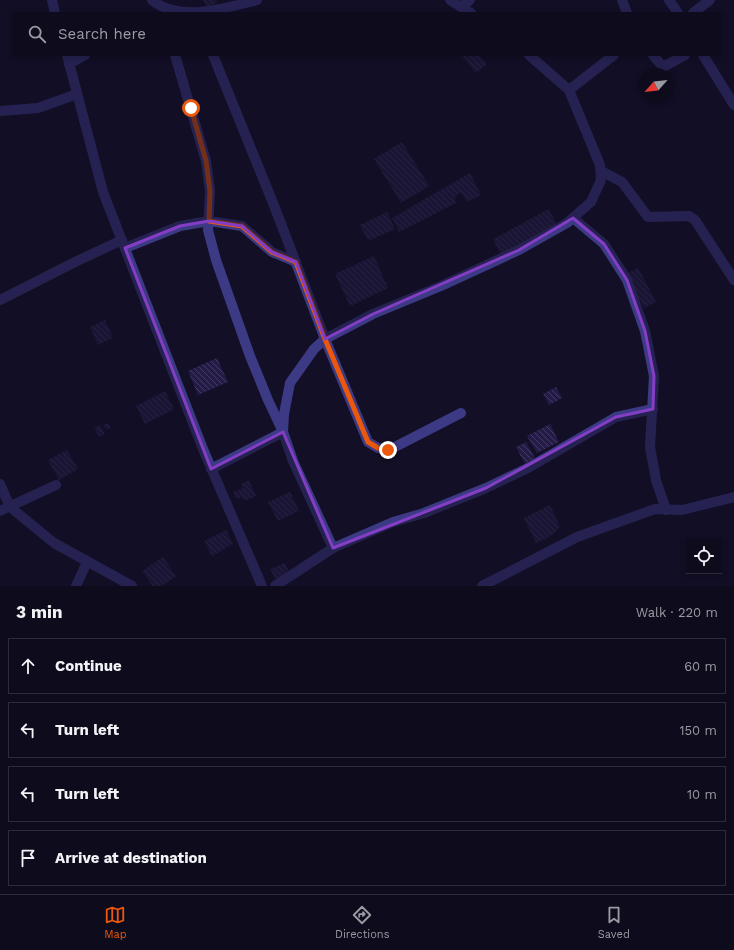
<!DOCTYPE html>
<meta charset="utf-8">
<style>
:root{--surface:#0e0b1c;--page:#171425;--text:#f1f3f6;--muted:#9b9ba3;--line:#2e2b3b;--accent:#ea580c}
body{margin:0;font-family:"Work Sans",sans-serif;background:var(--page);color:var(--text)}
.controls{position:absolute;right:12px;bottom:12px;display:grid;overflow:hidden;border-radius:0px;box-shadow:0 2px 6px #0003}
.controls button{width:36px;height:36px;display:grid;place-items:center;padding:0;border:0;border-bottom:1px solid var(--line);background:var(--surface);color:var(--text);font:20px sans-serif}
.compass{position:absolute;left:638px;top:68px;width:36px;height:36px;border-radius:50%;background:var(--surface);box-shadow:0 2px 6px #0003;rotate:243deg}
.stop{position:absolute;width:12px;height:12px;margin:-9px;border:3px solid #ea580c;border-radius:50%;background:#fff}
.stop.end{background:#ea580c;border-color:#fff;box-shadow:0 1px 4px #0008}
.list{margin:0;padding:0;list-style:none}
h2{display:flex;justify-content:space-between;align-items:center;height:52px;margin:0;padding:0 16px;font-size:17px}
h2 small{font-size:13px;font-weight:400;color:var(--muted)}
.list li{display:grid;grid-template-columns:26px 1fr auto;gap:12px;align-items:center;box-sizing:border-box;height:56px;margin:0 8px 8px;padding:0 8px;border:1px solid var(--line);border-radius:0px}
.list b{display:block;font-size:15px;white-space:nowrap}
.list em{font-size:13px;font-style:normal;color:var(--muted)}
.icon{flex:none;width:22px;height:22px;fill:none;stroke:currentColor;stroke-width:2;stroke-linecap:round;stroke-linejoin:round}
.map{position:relative;flex:none;width:734px;height:586px;overflow:hidden}
.search{position:absolute;background:var(--surface);box-shadow:0 2px 6px #0003;left:12px;right:12px;top:12px;height:44px;display:flex;align-items:center;gap:10px;box-sizing:border-box;padding:0 14px;border-radius:0px;color:var(--muted);font-size:15px}
.sheet{height:308px;background:var(--surface)}
nav{display:flex;justify-content:space-around;align-items:center;box-sizing:border-box;height:56px;border-top:1px solid var(--line);background:var(--surface);font-size:11px;color:var(--muted)}
nav a{display:grid;justify-items:center;gap:2px}
nav .on{color:var(--accent)}
.map>svg:first-child{display:block}
</style>
<div class="map">
<svg width="734" height="586" viewBox="0 0 734 586">
<defs>
<pattern id="building-back-hatch" width="6" height="6" patternUnits="userSpaceOnUse"><rect width="6" height="6" fill="#241b47"/><path d="M-1 5l2 2M0 0l6 6M5-1l2 2" fill="none" stroke="#433b63"/></pattern>
</defs>
<rect width="100%" height="100%" fill="#130f26"/>
<g fill="url(#building-back-hatch)">
<polygon points="203,0 216,0 217,3 207,8"/>
<polygon points="461,55 479,55 487,64 476,73"/>
<polygon points="402,142 429,186 401,203 374,159"/>
<polygon points="470,173 481,195 467,202 461,192 455,197 456,203 399,232 392,218"/>
<polygon points="549,209 557,225 501,255 493,239"/>
<polygon points="387,212 395,229 368,241 360,225"/>
<polygon points="374,256 388,288 350,306 335,274"/>
<polygon points="638,268 656,302 644,308 626,274"/>
<polygon points="105,320 113,338 98,345 90,327"/>
<polygon points="217,358 228,382 198,395 188,371"/>
<polygon points="556,387 562,398 549,405 543,394"/>
<polygon points="165,391 174,409 145,424 136,406"/>
<polygon points="108,423 111,428 106,430 103,425"/>
<polygon points="550,424 559,442 537,453 527,436"/>
<polygon points="100,425 105,434 99,437 94,428"/>
<polygon points="526,442 535,458 525,464 516,447"/>
<polygon points="67,450 78,469 59,480 48,460"/>
<polygon points="249,480 256,496 245,501 241,497 236,499 233,492 243,488 241,484"/>
<polygon points="290,492 299,511 278,521 268,502"/>
<polygon points="550,505 560,527 551,536 536,543 524,518"/>
<polygon points="226,530 233,544 212,556 204,541"/>
<polygon points="163,557 176,576 162,586 153,586 142,571"/>
<polygon points="285,563 290,574 276,581 270,569"/>
</g>
<g fill="none" stroke-linecap="round" stroke-linejoin="round">
<g stroke="#3d3a85" stroke-width="10">
<path d="M152,0C179,23 227,8 257,0"/>
<polyline points="450,0 461,7"/>
<polyline points="470,0 461,7 471,13"/>
<polyline points="622,0 627,13"/>
<polyline points="669,0 678,13"/>
<polyline points="693,13 710,0"/>
<polyline points="175,55 206,161 210,191 208,230 216,260 250,356 268,400 283,432 293,461 333,548"/>
<polyline points="213,55 275,208 325,339 368,442 378,448 389,450 461,413"/>
<polyline points="653,55 663,67 685,55"/>
<polyline points="703,55 734,105"/>
<polyline points="69,64 85,55"/>
<polyline points="569,90 614,55"/>
<polyline points="0,111 38,108 77,94"/>
<polyline points="601,171 622,182 648,217 689,216 695,220 734,280"/>
<polyline points="573,218 604,244 627,280 645,331 654,376 650,447 656,480 666,510"/>
<polyline points="125,248 180,226 209,221 242,226 272,252 296,262"/>
<polyline points="0,300 77,261 122,240"/>
<polyline points="211,469 283,432 284,414 290,383 314,349 325,339 373,314 441,286 519,250 567,223 591,202 601,180 600,165 569,90 529,55"/>
<polyline points="0,484 10,507 54,543 132,586"/>
<polyline points="0,511 56,485"/>
<polyline points="76,586 87,562"/>
<polyline points="275,586 333,548 393,522 424,513 486,488 528,468 616,417 653,409"/>
<polyline points="482,586 577,537 655,509 682,510 734,497"/>
</g>
<g stroke="#3d3a85" stroke-width="10">
<polyline points="52,0 55,13"/>
<polyline points="67,55 103,192 203,449 262,586"/>
</g>
</g>
<g fill="none" stroke-linecap="round" stroke-linejoin="round">
<polyline stroke="#ea580c" stroke-width="5" points="191,108 206,161 210,191 209,221 242,226 272,252 296,262 325,339 368,442 378,448 388,450"/>
</g>
<path d="M0 0H734V586H0ZM573,218L604,244L627,280L645,331L654,376L653,409L616,417L486,488L333,548L283,432L211,469L125,248L180,226L209,221L242,226L272,252L296,262L325,339L373,314L519,250Z" fill="#130f26" fill-opacity=".55" fill-rule="evenodd"/>
<path fill="none" stroke="#843dc5" stroke-width="3" stroke-linejoin="round" d="M573,218L604,244L627,280L645,331L654,376L653,409L616,417L486,488L333,548L283,432L211,469L125,248L180,226L209,221L242,226L272,252L296,262L325,339L373,314L519,250Z"/>
</svg>
<div class="controls">
<button><svg class="icon" aria-label="locate" viewBox="0 0 24 24"><circle cx="12" cy="12" r="6"/><path d="M12 2v4M12 18v4M2 12h4M18 12h4"/></svg></button>
</div>
<svg class="compass" viewBox="-18 -18 36 36"><path d="M0-13l5 13h-10z" fill="#e53935"/><path d="M0 13l5-13h-10z" fill="#9b9ba3"/></svg>
<div class="stop" style="left:191px;top:108px"></div>
<div class="stop end" style="left:388px;top:450px"></div>
<div class="search"><svg class="icon" aria-label="search" viewBox="0 0 24 24"><circle cx="10" cy="10" r="6"/><path d="M15 15l6 6"/></svg>Search here</div>
</div>
<section class="sheet">
<h2>3 min<small>Walk · 220 m</small></h2>
<ul class="list">
<li><svg class="icon" aria-label="ahead" viewBox="0 0 24 24"><path d="M12 20V5M6 11l6-6 6 6"/></svg><div><b>Continue</b></div><em>60 m</em></li>
<li><svg class="icon" aria-label="left" viewBox="0 0 24 24"><path d="M17 20v-9H6M10 6l-5 5 5 5"/></svg><div><b>Turn left</b></div><em>150 m</em></li>
<li><svg class="icon" aria-label="left" viewBox="0 0 24 24"><path d="M17 20v-9H6M10 6l-5 5 5 5"/></svg><div><b>Turn left</b></div><em>10 m</em></li>
<li><svg class="icon" aria-label="arrive" viewBox="0 0 24 24"><path d="M6 21V4h12l-3 4 3 4H6"/></svg><div><b>Arrive at destination</b></div></li>
</ul>
</section>
<nav>
<a class="on"><svg class="icon" aria-label="map" viewBox="0 0 24 24"><path d="M3 6l6-2 6 2 6-2v14l-6 2-6-2-6 2zM9 4v14M15 6v14"/></svg>Map</a>
<a><svg class="icon" aria-label="directions" viewBox="0 0 24 24"><path d="M12 3l9 9-9 9-9-9zM9 14v-3h6M13 9l2 2-2 2"/></svg>Directions</a>
<a><svg class="icon" aria-label="saved" viewBox="0 0 24 24"><path d="M7 4h10v16l-5-4-5 4z"/></svg>Saved</a>
</nav>
